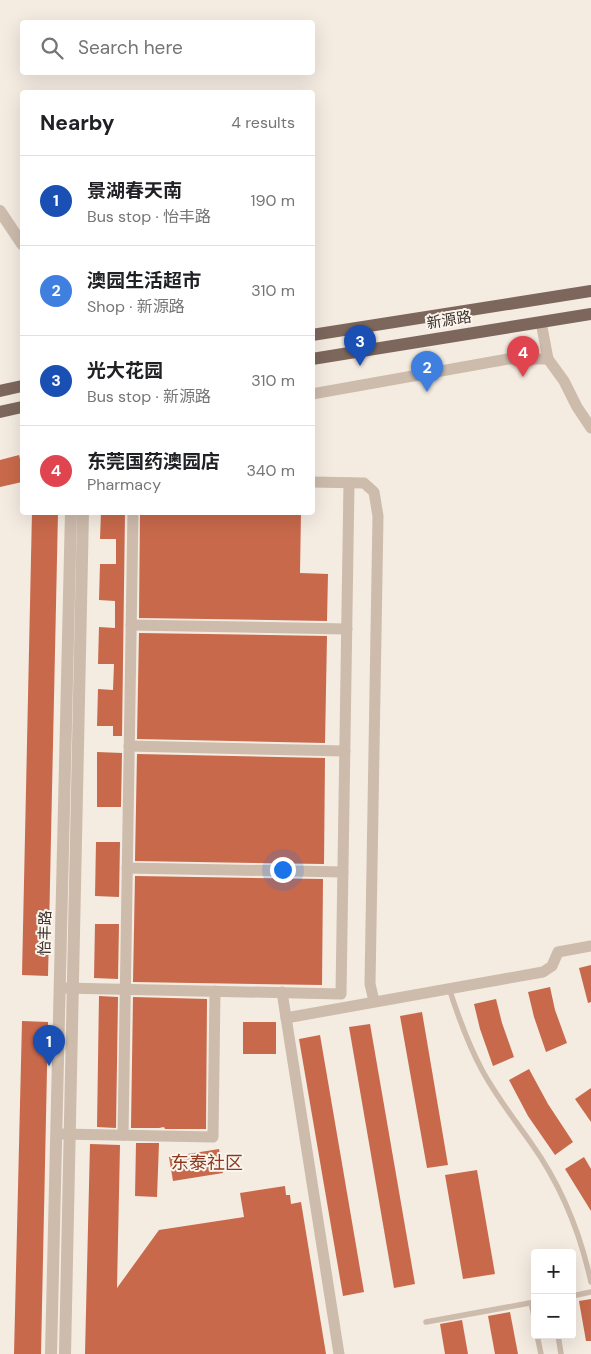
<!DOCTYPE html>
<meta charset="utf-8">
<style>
:root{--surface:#fff;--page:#f6f6f6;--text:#202124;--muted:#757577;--line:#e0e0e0;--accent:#0f766e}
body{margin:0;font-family:"DM Sans","Noto Sans SC",sans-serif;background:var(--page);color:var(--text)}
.controls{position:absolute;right:15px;bottom:15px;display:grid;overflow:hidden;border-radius:5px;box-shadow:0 5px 20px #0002}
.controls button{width:45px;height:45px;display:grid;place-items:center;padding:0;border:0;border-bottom:1px solid var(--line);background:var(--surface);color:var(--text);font:25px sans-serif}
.you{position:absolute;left:282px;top:869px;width:18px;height:18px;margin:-12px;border:4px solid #fff;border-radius:50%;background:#1a73e8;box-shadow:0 0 0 8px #1a73e833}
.badge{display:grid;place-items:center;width:32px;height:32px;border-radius:50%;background:var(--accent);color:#fff;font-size:16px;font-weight:700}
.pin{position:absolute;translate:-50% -41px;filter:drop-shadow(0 1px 2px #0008)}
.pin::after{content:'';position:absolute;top:26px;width:18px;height:15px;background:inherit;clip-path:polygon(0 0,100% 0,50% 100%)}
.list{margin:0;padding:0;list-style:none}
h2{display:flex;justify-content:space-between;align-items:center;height:65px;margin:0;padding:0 20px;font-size:21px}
h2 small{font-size:16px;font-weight:400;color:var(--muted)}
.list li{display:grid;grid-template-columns:32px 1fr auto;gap:15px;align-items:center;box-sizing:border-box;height:90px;padding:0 20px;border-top:1px solid var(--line)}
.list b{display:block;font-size:19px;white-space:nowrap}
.list p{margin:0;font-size:16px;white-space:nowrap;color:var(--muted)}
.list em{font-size:16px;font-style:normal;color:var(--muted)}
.icon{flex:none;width:28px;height:28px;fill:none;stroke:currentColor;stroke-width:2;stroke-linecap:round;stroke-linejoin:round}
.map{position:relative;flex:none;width:591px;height:1354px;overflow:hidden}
.search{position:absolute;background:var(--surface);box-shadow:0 5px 20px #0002;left:20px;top:20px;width:295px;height:55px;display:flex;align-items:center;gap:12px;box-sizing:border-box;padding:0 18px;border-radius:5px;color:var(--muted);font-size:19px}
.panel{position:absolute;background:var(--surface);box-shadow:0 5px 20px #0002;left:20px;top:90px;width:295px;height:425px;border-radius:5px}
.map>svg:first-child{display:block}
</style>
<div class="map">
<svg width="591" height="1354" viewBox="0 0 591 1354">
<rect width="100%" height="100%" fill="#f4ebe1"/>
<g fill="#c8694b">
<polygon points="19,455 22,467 22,482 0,487 0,460"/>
<polygon points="32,512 58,512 48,976 22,975"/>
<polygon points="101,512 125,512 122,736 113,736 113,726 97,726 98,689 113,690 114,664 98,664 99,627 115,628 115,601 99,600 100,564 116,564 116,539 100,539"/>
<polygon points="140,512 301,512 300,573 328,574 327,621 139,618"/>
<polygon points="139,633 327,636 325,743 137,739"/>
<polygon points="97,752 122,753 121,807 97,807"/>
<polygon points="137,754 325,758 324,864 135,861"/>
<polygon points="96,842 120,842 119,897 95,896"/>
<polygon points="135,876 323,879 322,985 133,982"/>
<polygon points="95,924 119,924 118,979 94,978"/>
<polygon points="591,965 591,1002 588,1003 579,968"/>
<polygon points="550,987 555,1010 567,1043 546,1052 534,1017 528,992"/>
<polygon points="99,996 118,997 116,1128 97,1127"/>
<polygon points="133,997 207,999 206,1129 165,1129 164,1127 159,1128 131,1128"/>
<polygon points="496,999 502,1023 514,1057 493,1066 480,1029 474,1004"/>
<polygon points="422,1012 448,1165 427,1168 400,1016"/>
<polygon points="22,1021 48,1022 41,1354 14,1354"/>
<rect x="243" y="1022" width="33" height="32"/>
<polygon points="370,1024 415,1284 394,1288 349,1027"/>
<polygon points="320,1035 364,1292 343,1296 299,1039"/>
<polygon points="529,1069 548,1104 573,1142 555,1155 528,1116 509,1080"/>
<polygon points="591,1088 591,1122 575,1099"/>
<polygon points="136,1143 159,1143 157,1197 135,1196"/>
<polygon points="90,1144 120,1145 117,1288 159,1230 244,1217 240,1193 285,1186 286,1195 290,1195 291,1204 301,1202 326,1354 85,1354"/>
<polygon points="219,1149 223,1173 173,1181 169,1157"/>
<polygon points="584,1157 591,1169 591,1211 565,1169"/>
<polygon points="477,1170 495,1274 463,1279 445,1175"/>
<polygon points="591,1299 591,1341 586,1341 579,1301"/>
<polygon points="510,1312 518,1354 495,1354 488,1316"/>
<polygon points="462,1320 468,1354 445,1354 440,1324"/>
</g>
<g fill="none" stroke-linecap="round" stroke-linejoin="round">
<g stroke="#cdbbac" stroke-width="5.5">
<path d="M449,988C458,1016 468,1044 482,1070C496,1096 514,1119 531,1143C561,1185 580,1232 591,1282"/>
<polyline points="572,1296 591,1292"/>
<polyline points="531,1303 535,1321"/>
<polyline points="426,1322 535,1302"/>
<polyline points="537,1335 541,1354"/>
<polyline points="558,1335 561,1354"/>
</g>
<g stroke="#cdbbac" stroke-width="11">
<polyline points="541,322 548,359 564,381 577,407 591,428"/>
<polyline points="312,394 508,359 548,359"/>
<polyline points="312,482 364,483 374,492 378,516 370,984 374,1001"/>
<polyline points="131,625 347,629"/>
<polyline points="129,746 345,751"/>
<polyline points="127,868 343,872"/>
<polyline points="64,988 341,994 349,483"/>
<polyline points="282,992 339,1354"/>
<polyline points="286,1018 543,972 552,966 558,952 591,946"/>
<polyline points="61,1134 213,1137 215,991"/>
<polyline points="123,1135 133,512"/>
</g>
<g stroke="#cdbbac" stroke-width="12">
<polyline points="0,211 22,244"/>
<polyline points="51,1354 71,512"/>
<polyline points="65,1354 83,512"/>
</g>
<g stroke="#7d675c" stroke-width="12">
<polyline points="312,335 591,291"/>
<polyline points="312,359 591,314"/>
<polyline points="0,391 22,386"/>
<polyline points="0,412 22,407"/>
</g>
</g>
<g text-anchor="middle" stroke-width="4" stroke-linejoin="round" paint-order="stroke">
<g font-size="15" fill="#3b302b" stroke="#fbf5ee">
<text transform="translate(449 320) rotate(-9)" y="5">新源路</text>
<text transform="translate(45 933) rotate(-89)" y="5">怡丰路</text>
</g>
<g font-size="18" fill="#8c3b22" stroke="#fbf5ee">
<text x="207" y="1169">东泰社区</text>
</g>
</g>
</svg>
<div class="controls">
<button>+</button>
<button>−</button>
</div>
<div class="you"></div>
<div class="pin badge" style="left:49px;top:1066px;background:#1a4fb4">1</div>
<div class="pin badge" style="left:427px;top:392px;background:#3f7fe0">2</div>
<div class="pin badge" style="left:360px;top:366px;background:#1a4fb4">3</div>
<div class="pin badge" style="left:523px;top:377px;background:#e0444e">4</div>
<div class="search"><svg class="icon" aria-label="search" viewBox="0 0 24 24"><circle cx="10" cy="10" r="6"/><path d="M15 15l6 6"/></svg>Search here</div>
<section class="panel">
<h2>Nearby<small>4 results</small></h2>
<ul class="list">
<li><span class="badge" style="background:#1a4fb4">1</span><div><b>景湖春天南</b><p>Bus stop · 怡丰路</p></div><em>190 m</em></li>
<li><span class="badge" style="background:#3f7fe0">2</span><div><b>澳园生活超市</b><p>Shop · 新源路</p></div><em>310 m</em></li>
<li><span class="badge" style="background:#1a4fb4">3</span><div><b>光大花园</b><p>Bus stop · 新源路</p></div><em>310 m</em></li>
<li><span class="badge" style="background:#e0444e">4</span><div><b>东莞国药澳园店</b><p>Pharmacy</p></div><em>340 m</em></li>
</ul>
</section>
</div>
